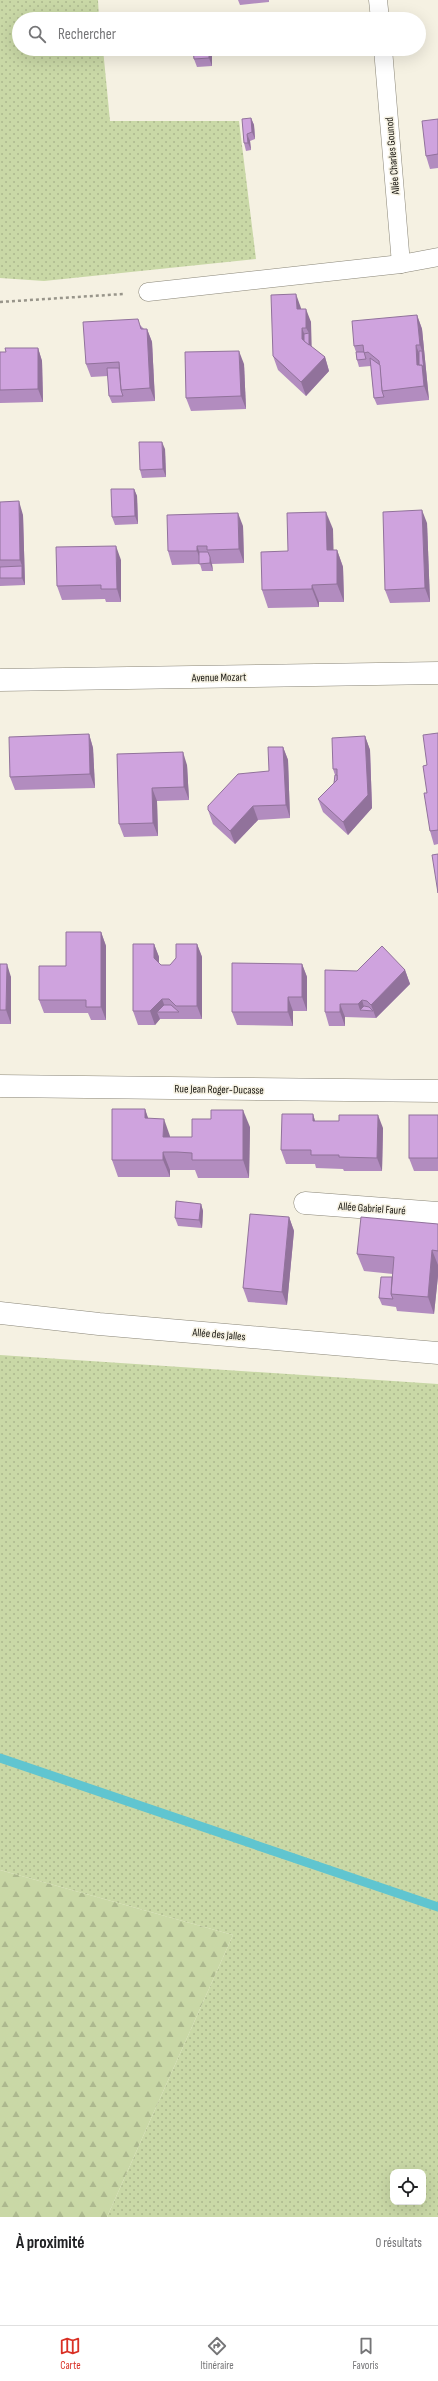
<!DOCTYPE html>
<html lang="fr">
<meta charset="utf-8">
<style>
:root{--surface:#fff;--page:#f6f6f6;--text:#202124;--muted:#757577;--line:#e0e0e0;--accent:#d93025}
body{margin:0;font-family:"Sofia Sans Condensed",sans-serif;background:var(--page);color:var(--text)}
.controls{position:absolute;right:12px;bottom:12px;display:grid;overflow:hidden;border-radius:8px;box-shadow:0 4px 16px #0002}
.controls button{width:36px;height:36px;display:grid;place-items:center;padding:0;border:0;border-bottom:1px solid var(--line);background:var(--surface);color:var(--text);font:20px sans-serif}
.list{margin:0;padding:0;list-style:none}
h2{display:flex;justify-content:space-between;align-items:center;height:52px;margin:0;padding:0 16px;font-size:17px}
h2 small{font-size:13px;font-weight:400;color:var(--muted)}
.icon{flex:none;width:22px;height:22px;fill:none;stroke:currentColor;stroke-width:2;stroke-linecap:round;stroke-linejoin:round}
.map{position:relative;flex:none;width:438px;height:2217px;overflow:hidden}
.search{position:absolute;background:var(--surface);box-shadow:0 4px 16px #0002;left:12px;right:12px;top:12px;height:44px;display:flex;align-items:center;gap:10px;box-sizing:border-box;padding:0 14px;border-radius:22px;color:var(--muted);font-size:15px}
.sheet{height:108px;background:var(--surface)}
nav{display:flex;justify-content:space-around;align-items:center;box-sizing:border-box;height:56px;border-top:1px solid var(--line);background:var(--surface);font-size:11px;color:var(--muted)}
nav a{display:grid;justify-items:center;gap:2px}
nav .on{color:var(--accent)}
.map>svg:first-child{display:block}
</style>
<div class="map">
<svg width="438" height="2217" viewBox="0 0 438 2217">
<defs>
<pattern id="grass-dots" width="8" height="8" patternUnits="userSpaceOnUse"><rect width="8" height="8" fill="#c9d8a6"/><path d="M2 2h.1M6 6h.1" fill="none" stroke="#acb88e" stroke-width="1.8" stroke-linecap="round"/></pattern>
<pattern id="forest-firs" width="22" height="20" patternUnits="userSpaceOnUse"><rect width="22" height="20" fill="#c9d8a6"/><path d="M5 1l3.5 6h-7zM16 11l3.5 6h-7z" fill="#acb88e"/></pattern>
</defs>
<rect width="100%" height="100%" fill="#f5f1e2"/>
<g fill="url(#grass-dots)" fill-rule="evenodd">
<polygon points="0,0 98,0 99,19 19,19 19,49 103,49 110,121 239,121 256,259 44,281 0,278"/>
<path d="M0,1355L438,1384V2217H107L233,1935L0,1870ZM393,2172H423V2202H393Z"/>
</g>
<polygon fill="url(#forest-firs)" points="0,1870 233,1935 107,2217 0,2217"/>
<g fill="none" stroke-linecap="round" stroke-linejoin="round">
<polyline stroke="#60c5d0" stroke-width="9" points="0,1758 438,1907"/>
<g stroke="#8a8678" stroke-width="19">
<g id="lane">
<polyline points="378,0 380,19"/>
<polyline points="383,49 401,264"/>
<polyline points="148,292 401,264 438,257"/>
</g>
</g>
<g stroke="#8a8678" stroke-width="23">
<g id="street">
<polyline points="0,680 438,673"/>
<polyline points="0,1086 438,1091"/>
<polyline points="305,1203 438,1213"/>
<polyline points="0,1313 99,1324 438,1353"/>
</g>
</g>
<polyline stroke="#98958a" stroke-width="2.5" stroke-dasharray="3 3" stroke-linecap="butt" points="0,302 123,294"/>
<use href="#lane" stroke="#fff" stroke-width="18"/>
<use href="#street" stroke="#fff" stroke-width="22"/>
</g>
<g fill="#b28cbf">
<polygon points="238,0 269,0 269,2 240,5"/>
<polygon points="193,49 212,49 212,66 197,67 194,59"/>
<polygon points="251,118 254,125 255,139 250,141 251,150 246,151 244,143"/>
<polygon points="438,119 438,168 430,169 426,156"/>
<polygon points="301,308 301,309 311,322 311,347 325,357 329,371 306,396 278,370 273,356"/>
<polygon points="417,315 422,329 429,400 377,405 374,398 371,366 359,367 357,360 356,352 354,346"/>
<polygon points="140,325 144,329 147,329 152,342 155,401 112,403 109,396 108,376 91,377 86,364"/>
<polygon points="38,348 42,361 43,402 0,403 0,352 6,352"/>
<polygon points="244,364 246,409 191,411 186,398"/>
<polygon points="165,449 166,477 142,478 140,470"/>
<polygon points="134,489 137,496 138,524 115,525 112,517"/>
<polygon points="0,502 23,515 25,585 0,586"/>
<polygon points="427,523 430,602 390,603 385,590"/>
<polygon points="243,526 244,563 212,564 213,571 202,571 200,564 172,565 168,551"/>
<polygon points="333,529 333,550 337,550 343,567 344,602 319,602 319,607 268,608 262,590 288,551"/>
<polygon points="121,560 121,602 106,602 105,599 62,600 57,586"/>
<polygon points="438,733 438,844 434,845 430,831 427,793 427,765"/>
<polygon points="89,734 93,748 95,788 15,790 10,777"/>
<polygon points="365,736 370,750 372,808 348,835 323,812 318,799 334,783 335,775 333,769"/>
<polygon points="283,747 288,760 290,818 258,820 235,844 213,824 208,810 269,771"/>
<polygon points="117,754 187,765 189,800 157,801 158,836 124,837 119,824"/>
<polygon points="101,932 106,946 106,1020 91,1020 88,1013 44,1013 39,1000 66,966"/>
<polygon points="154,944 159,957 159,963 161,965 170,965 197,944 202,957 202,1019 160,1019 155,1025 138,1025 133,1011"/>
<polygon points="0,964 11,977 11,1024 0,1024"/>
<polygon points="302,964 307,977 307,1011 293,1011 293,1026 237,1025 232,1012"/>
<polygon points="405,970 410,984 376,1018 345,1017 345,1026 329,1026 325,1012 357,971"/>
<polygon points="145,1109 148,1118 170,1137 192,1137 250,1127 249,1178 198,1178 195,1170 170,1170 170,1177 118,1177 112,1160"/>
<polygon points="313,1114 315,1121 383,1128 382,1171 344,1171 343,1169 316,1168 315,1164 286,1164 281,1150"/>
<polygon points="438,1115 438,1171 414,1171 409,1158"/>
<polygon points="201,1204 203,1211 202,1228 178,1226 175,1218"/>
<polygon points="289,1217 294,1231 287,1305 248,1302 243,1288"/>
<polygon points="438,1224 438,1276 434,1314 397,1311 396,1307 382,1305 379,1298 392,1277 393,1274 364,1271 357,1254"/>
</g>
<g fill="#91729b">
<polygon points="209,49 212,49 212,66 209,58"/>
<polygon points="251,118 254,125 255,139 252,132"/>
<polygon points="247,134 250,141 251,150 248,143"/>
<polygon points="296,294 301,308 301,322 297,309"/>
<polygon points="306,309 311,322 312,357 309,350 309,333 306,328"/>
<polygon points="417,315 422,329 429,400 424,386 422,365 422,351 420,345"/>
<polygon points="302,328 307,341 307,348 302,339"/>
<polygon points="147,329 152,342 155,401 150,388"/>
<polygon points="416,345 421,359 421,371 417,365"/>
<polygon points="38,348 42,361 43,402 38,389"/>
<polygon points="239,351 244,364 246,409 241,396"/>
<polygon points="325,357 329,371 306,396 301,382"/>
<polygon points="162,442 165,449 166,477 163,469"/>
<polygon points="134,489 137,496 138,524 135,516"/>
<polygon points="19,501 23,515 25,585 22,578 22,566 20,560"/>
<polygon points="422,510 427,523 430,602 425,588"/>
<polygon points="326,512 333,529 334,567 327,550"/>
<polygon points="238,513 243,526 244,563 239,549"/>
<polygon points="116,546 121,560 121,602 117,589"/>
<polygon points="197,546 202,559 202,564 197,551"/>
<polygon points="337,550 343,567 344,602 337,584"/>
<polygon points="210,557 212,564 213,571 210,563"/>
<polygon points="312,585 319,602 319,607 312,589"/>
<polygon points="89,734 93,748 95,788 90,774"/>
<polygon points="365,736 370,750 372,808 348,835 343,822"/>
<polygon points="283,747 288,760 290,818 286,805"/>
<polygon points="183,752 187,765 189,800 184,787"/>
<polygon points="152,788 157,801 158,836 153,823"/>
<polygon points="253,806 258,820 235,844 230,831"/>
<polygon points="101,932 106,946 106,1020 101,1007"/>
<polygon points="154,944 159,957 159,971 154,958"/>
<polygon points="197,944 202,957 202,1019 197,1006"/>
<polygon points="7,964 11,977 11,1024 6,1010"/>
<polygon points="302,964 307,977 307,1011 302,997"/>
<polygon points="405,970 410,984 376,1018 371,1005"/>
<polygon points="288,997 293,1011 293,1026 288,1012"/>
<polygon points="162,999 167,1012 157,1012 160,1019 155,1025 150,1011"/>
<polygon points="362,1000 365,1010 360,1010 358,1004"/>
<polygon points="340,1004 345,1017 345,1026 340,1012"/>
<polygon points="145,1109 151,1127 145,1118"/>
<polygon points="243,1110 250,1127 249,1178 243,1160"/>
<polygon points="313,1114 317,1128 313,1121"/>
<polygon points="378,1115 383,1128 382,1171 377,1158"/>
<polygon points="164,1119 170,1136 170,1152 163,1137"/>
<polygon points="163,1152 170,1170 170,1177 163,1160"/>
<polygon points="201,1204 203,1211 202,1228 199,1220"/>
<polygon points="289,1217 294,1231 287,1305 282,1292"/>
<polygon points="432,1250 438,1265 438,1276 434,1314 428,1297"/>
</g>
<g fill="#cfa3de" stroke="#91729b">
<polygon points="193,49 209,49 209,58 194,59"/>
<polygon points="251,118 252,132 247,134 248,143 244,143 242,119"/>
<polygon points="438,119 438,154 426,156 422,121"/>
<polygon points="296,294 297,309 306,309 306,328 302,328 302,339 325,357 301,382 273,356 271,295"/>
<polygon points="417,315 420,345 416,345 417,365 422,365 424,386 382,391 379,361 368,352 364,353 363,345 354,346 352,321"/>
<polygon points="138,319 141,329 147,329 150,388 121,390 119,362 86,364 83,322"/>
<polygon points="309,333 309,345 304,341 304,334"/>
<polygon points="5,348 38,348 38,389 0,390 0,352 6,352"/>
<polygon points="239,351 241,396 186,398 185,352"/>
<polygon points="419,351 422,351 424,371 422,365 419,365"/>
<polygon points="356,352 364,352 366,359 357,360"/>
<polygon points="370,358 380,365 382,391 384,397 374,398"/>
<polygon points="107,368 119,368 121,390 123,396 109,396"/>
<polygon points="139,442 162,442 163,469 140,470"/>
<polygon points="111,489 134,489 135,516 112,517"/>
<polygon points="19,501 20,560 0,560 0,502"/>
<polygon points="422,510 425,588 385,590 383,512"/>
<polygon points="326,512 327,550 337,550 337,584 312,585 312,589 262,590 261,552 288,551 287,513"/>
<polygon points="238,513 239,549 207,550 207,546 197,546 197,551 168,551 167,515"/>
<polygon points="116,546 117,589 101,589 101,585 57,586 56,547"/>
<polygon points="199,552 208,552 210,557 210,563 199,564"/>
<polygon points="22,566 22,578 0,578 0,567"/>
<polygon points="438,733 438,830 430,831 424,793 427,793 423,766 427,765 423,735"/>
<polygon points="89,734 90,774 10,777 9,737"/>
<polygon points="365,736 368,795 343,822 318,799 337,780 337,769 333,769 332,738"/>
<polygon points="268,747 283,747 286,805 253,806 230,831 208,810 208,806 238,774 269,771"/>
<polygon points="183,752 184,787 152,788 153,823 119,824 117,754"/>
<polygon points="335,775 337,775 337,780 334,783"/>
<polygon points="438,854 438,893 432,855"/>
<polygon points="66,932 101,932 101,1007 86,1007 86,1000 39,1000 39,966 66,966"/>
<polygon points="133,944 154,944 154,958 161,965 170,965 176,958 176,944 197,944 197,1006 176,1006 169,999 162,999 150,1011 133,1011"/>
<polygon points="382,946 405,970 371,1005 367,1001 362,1000 358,1004 340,1004 340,1012 325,1012 325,970 357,971"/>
<polygon points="232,963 302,964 302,997 288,997 288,1012 232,1012"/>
<polygon points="0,964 7,964 6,1010 0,1010"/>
<polygon points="164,1005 171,1005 179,1012 157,1012"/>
<polygon points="364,1006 369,1007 373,1011 360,1010"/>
<polygon points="112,1109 145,1109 145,1118 164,1119 163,1137 192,1137 192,1119 211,1119 211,1110 243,1110 243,1160 192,1160 192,1153 177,1152 163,1152 163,1160 112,1160"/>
<polygon points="282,1114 313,1114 313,1121 339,1121 339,1115 378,1115 377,1158 339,1157 339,1155 311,1155 311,1150 281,1150"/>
<rect x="409" y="1115" width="29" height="43"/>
<polygon points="176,1201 201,1204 199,1220 175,1218"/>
<polygon points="250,1214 289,1217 282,1292 243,1288"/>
<polygon points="361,1217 438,1224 438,1251 432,1250 428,1297 391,1294 394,1257 357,1254"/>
<polygon points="381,1277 392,1277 391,1294 393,1299 379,1298"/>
</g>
<g text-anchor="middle" stroke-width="3" stroke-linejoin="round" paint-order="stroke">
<g font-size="11" fill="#16140f" stroke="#f5f1e2">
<text transform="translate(392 156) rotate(-95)" y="4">Allée Charles Gounod</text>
<text transform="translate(219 677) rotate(-1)" y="4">Avenue Mozart</text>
<text transform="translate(219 1089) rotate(1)" y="4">Rue Jean Roger-Ducasse</text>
<text transform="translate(372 1208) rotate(4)" y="4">Allée Gabriel Fauré</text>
<text transform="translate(219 1334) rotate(5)" y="4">Allée des Jalles</text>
</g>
</g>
</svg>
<div class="controls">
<button><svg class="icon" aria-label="locate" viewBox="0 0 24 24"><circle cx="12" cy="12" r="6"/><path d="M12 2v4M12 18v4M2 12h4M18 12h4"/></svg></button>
</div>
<div class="search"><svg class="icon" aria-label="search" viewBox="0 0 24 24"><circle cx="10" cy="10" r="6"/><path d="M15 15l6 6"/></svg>Rechercher</div>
</div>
<section class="sheet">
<h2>À proximité<small>0 résultats</small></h2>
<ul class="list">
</ul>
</section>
<nav>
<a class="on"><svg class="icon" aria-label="map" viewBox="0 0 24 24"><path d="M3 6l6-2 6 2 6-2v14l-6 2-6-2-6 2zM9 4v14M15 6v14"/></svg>Carte</a>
<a><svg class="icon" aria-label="directions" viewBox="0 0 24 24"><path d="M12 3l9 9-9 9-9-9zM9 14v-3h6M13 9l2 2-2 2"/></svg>Itinéraire</a>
<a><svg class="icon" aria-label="saved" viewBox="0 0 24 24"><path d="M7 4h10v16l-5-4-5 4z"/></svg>Favoris</a>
</nav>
